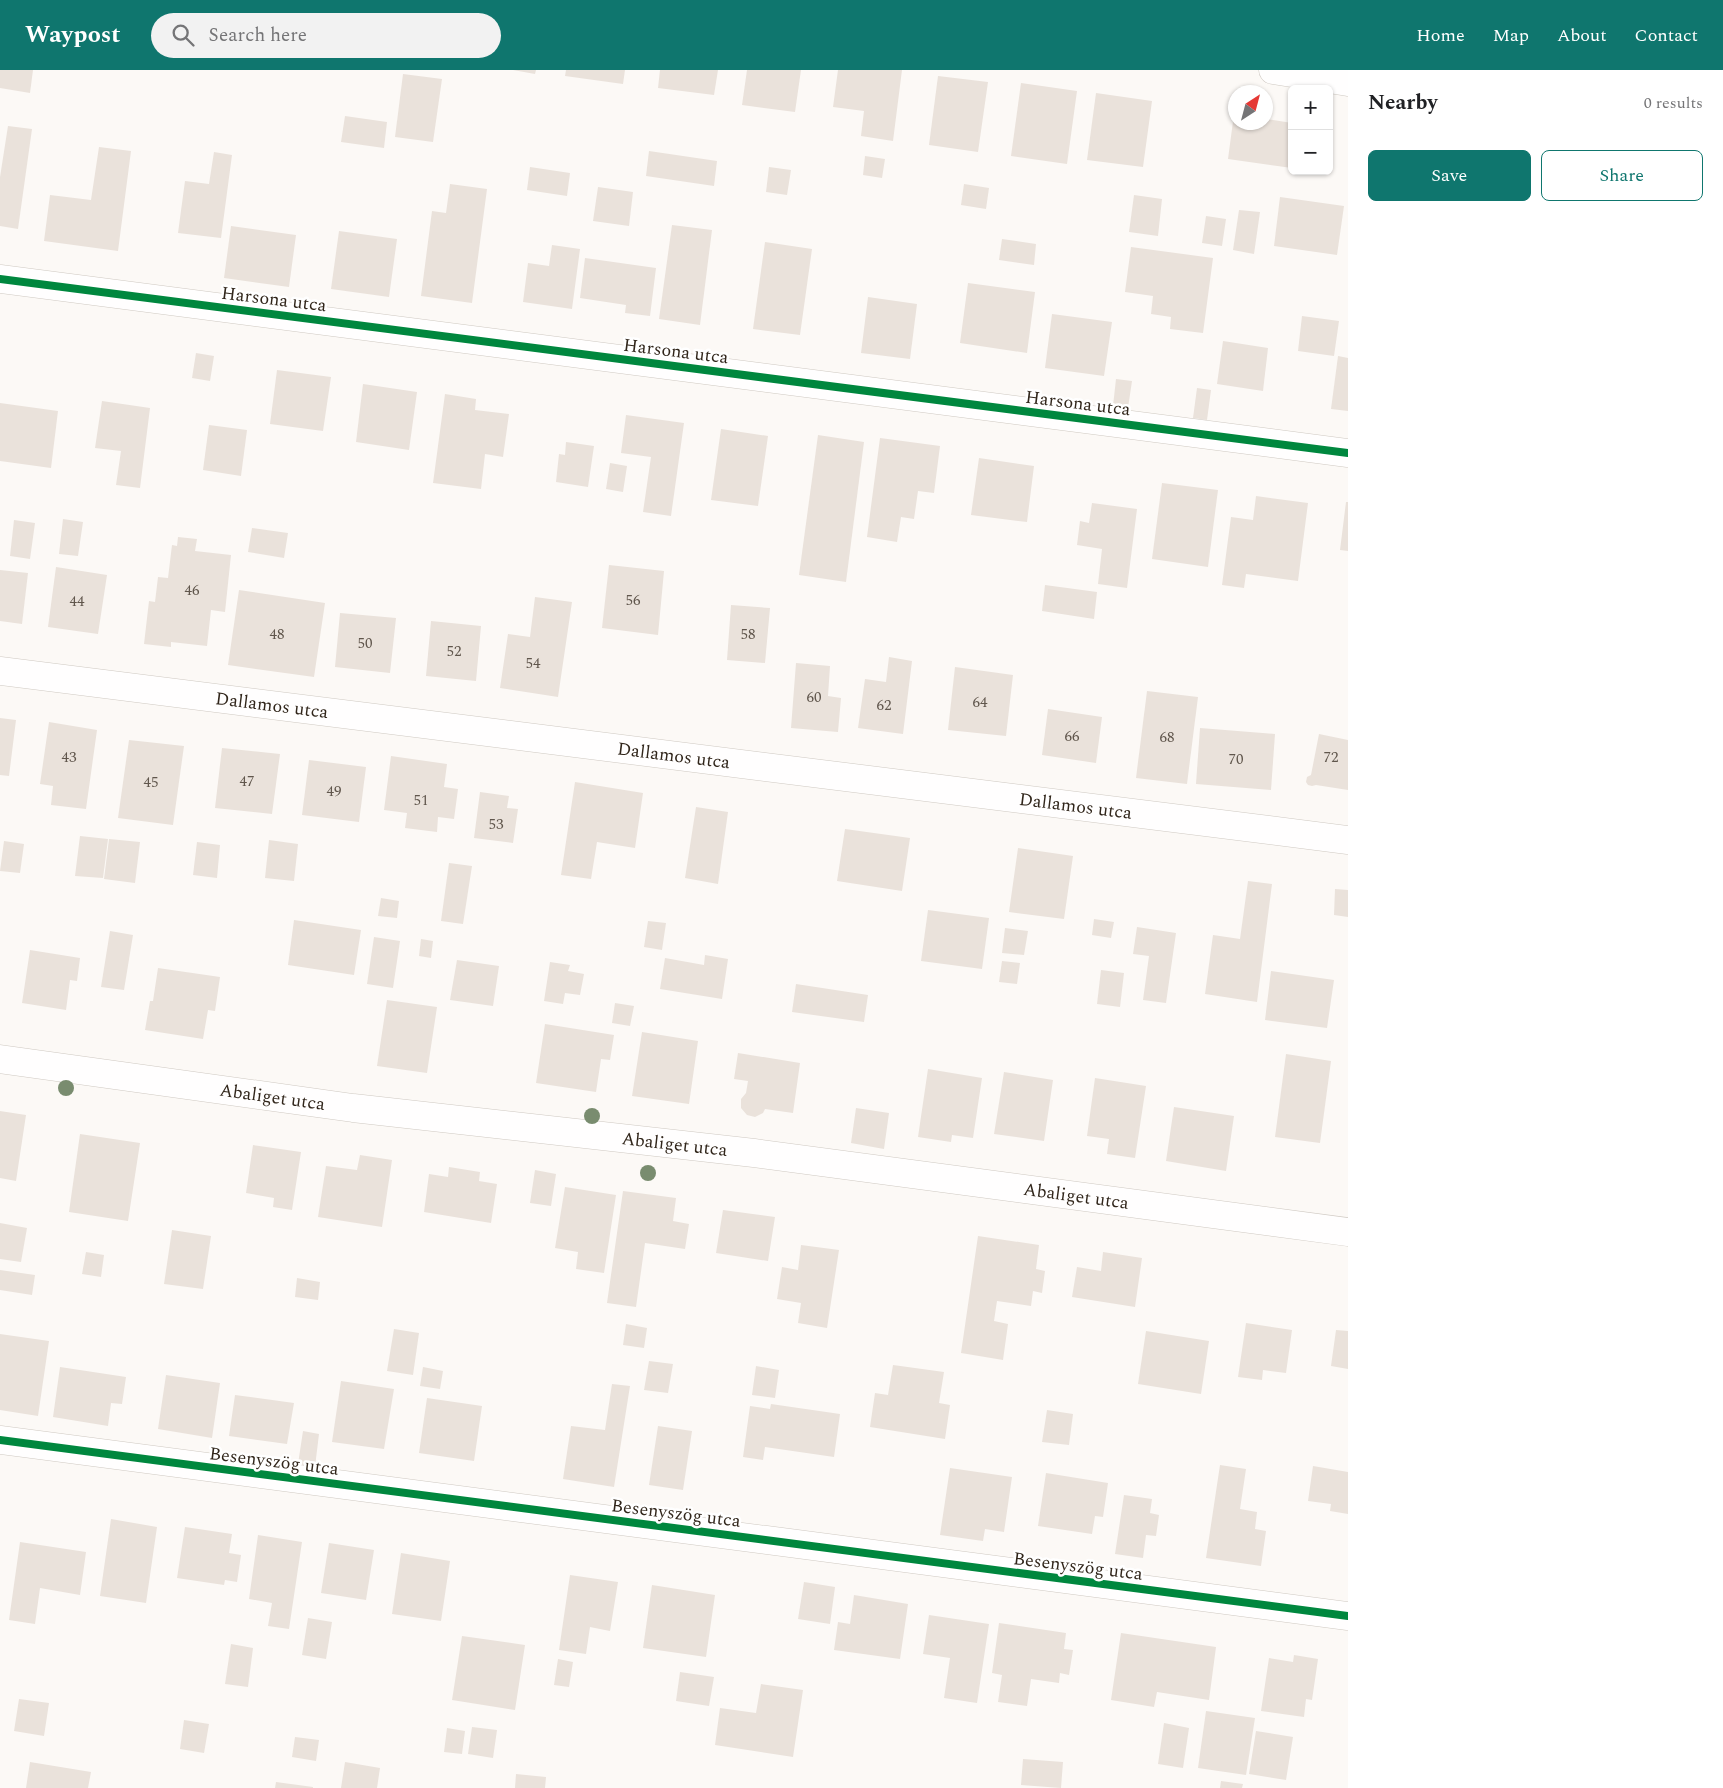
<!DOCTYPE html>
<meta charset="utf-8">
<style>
:root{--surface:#fff;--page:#f2f2f2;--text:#202124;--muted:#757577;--line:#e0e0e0;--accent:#0f766e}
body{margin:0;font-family:Spectral,serif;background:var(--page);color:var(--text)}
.controls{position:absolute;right:15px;top:15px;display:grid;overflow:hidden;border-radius:8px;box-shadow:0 1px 4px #0004}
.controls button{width:45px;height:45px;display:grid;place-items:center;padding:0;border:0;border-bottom:1px solid var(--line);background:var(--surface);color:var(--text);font:25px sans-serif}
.compass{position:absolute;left:1228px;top:15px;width:45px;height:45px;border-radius:50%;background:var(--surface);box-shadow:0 1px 4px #0004;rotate:36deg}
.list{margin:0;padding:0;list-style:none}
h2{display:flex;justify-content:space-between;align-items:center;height:65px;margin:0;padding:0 20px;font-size:21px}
h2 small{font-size:16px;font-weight:400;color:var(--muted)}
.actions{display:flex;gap:10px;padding:15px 20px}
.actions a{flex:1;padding:11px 0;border:1px solid var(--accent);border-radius:8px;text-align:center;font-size:18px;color:var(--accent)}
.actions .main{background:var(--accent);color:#fff}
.icon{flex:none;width:28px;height:28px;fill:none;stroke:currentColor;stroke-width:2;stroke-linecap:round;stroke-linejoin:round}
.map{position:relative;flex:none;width:1348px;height:1718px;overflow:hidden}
header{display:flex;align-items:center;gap:30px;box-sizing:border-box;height:70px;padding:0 25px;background:var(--accent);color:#fff}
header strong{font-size:24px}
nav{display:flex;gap:28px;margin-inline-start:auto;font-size:18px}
.search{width:350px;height:45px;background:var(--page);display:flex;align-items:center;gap:12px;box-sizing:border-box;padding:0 18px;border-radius:28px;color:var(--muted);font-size:19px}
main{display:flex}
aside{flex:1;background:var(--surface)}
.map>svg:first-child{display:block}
</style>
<header>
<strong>Waypost</strong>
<div class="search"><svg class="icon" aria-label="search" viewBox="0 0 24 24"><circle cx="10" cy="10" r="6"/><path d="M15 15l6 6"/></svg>Search here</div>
<nav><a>Home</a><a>Map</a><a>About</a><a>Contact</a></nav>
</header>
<main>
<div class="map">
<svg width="1348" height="1718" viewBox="0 0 1348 1718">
<rect width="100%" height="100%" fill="#fcf9f6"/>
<g fill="#eae2db">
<polygon points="0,0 33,0 30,23 0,18"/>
<polygon points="513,0 536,0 535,4"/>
<polygon points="566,0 625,0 623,14 565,6"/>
<polygon points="660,0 718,0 714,25 658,18"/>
<polygon points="747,0 801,0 795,42 742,35"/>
<polygon points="838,0 902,0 893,71 861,66 864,41 833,37"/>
<polygon points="403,4 442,9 433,72 395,67"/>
<polygon points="938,6 988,12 978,82 929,75"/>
<polygon points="1021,13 1077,21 1067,94 1011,86"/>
<polygon points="1096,23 1152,31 1143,97 1087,90"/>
<polygon points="1234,44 1236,52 1266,52 1266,49 1292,53 1292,98 1228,89"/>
<polygon points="345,46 387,52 384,78 341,72"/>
<polygon points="8,56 32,59 18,159 0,156 0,107"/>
<polygon points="99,77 131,81 118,181 44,171 50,125 91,130"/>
<polygon points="649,81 717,91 714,116 646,106"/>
<polygon points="214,82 232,85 221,168 178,163 185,111 209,114"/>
<polygon points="865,86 885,89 882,108 863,105"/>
<polygon points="530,97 570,103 567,126 527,120"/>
<polygon points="769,97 791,100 787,125 766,122"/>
<polygon points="450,114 487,119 472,233 421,226 432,141 446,143"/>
<polygon points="964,114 989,118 986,139 961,135"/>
<polygon points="598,117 633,122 629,156 593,151"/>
<polygon points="1134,125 1162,129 1158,166 1129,162"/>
<polygon points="1280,127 1344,136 1337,185 1274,176"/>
<polygon points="1239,140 1260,142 1254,184 1233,180"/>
<polygon points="1206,146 1226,149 1222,176 1202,173"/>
<polygon points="672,155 712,160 700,255 659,249"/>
<polygon points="231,156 296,165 289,217 224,208"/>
<polygon points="339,161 397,169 389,227 331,219"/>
<polygon points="1002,169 1036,174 1034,195 999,190"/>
<polygon points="765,172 812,179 800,265 753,259"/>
<polygon points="552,175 580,179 572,239 523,232 528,193 549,196"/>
<polygon points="1131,177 1213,188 1203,263 1170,259 1171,247 1151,244 1153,226 1125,222"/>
<polygon points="585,188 656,198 650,246 625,243 626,235 580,228"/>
<polygon points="968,213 1035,222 1027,283 960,273"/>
<polygon points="868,227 917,234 910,289 861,283"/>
<polygon points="1052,244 1112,252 1104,306 1045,298"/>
<polygon points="1302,246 1339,251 1334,286 1298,281"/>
<polygon points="1223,271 1268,278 1263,321 1217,314"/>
<polygon points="196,283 214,286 210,311 192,308"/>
<polygon points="1338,286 1348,288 1348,341 1331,339"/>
<polygon points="277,300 331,307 323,361 270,354"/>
<polygon points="1116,309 1132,311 1128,338 1113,336"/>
<polygon points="363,314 417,322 409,380 356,372"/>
<polygon points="1197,318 1211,320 1207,350 1193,348"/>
<polygon points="445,324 476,329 475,340 509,344 503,387 485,384 481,419 433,413"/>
<polygon points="102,331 150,338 140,418 116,415 121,381 95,378"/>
<polygon points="0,333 58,341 51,398 0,391"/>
<polygon points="626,345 684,353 671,446 643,442 651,387 621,383"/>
<polygon points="209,355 247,360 241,406 203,400"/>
<polygon points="721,359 768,366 758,436 711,430"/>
<polygon points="818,365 864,372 846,512 799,505"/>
<polygon points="880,368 940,376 934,423 918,421 914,449 901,447 897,472 867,467"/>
<polygon points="566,372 594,376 588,417 556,412 559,384 565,385"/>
<polygon points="979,388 1034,396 1027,452 971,445"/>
<polygon points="610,393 627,396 623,422 606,419"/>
<polygon points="1162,413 1218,420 1208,497 1152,489"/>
<polygon points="1256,426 1308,433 1298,511 1246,504 1244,518 1222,515 1231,447 1253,450"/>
<polygon points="1346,432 1348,432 1348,481 1340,480"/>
<polygon points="1092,433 1137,439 1127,518 1098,514 1102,479 1077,475 1080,451 1089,453"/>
<polygon points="63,449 83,452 78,486 59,484"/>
<polygon points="14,450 35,453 30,489 10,486"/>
<polygon points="252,458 288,463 284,488 248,482"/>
<polygon points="178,467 197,469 195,481 231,485 225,542 211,540 207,576 171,572 171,577 144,574 149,531 155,532 158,507 168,508 172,475 177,476"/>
<polygon points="609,495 664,501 658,565 602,558"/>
<polygon points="56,497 107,505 98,564 48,557"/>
<polygon points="0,500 28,503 22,554 0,551"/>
<polygon points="1045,515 1097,522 1094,549 1042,541"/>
<polygon points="239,520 325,533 314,607 228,595"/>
<polygon points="535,527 572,532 558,627 500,618 508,564 530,567"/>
<polygon points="731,535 770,538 765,593 727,590"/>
<polygon points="340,543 396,548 390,603 335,597"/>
<polygon points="431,551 481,556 476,611 426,606"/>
<polygon points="889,587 912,591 903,664 858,658 865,609 886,612"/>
<polygon points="796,593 830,596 828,626 841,628 838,662 791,658"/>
<polygon points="955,597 1013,605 1006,666 948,660"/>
<polygon points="1147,621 1198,627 1187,714 1136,708"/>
<polygon points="1048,639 1102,647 1096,693 1042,685"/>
<polygon points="0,648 16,650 9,706 0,705"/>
<polygon points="49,652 97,660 86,739 51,735 53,716 40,714"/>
<polygon points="1200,658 1275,664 1271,720 1196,714"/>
<polygon points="1319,664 1348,670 1348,720 1316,715 1312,716 1308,715 1306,712 1307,707 1311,705"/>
<polygon points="129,670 184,676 173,755 118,748"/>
<polygon points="222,678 280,684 272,744 215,738"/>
<polygon points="391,686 447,694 444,717 458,719 454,749 438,747 437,762 405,758 407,743 384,740"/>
<polygon points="309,690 366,697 359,752 302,745"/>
<polygon points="575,712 643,723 635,778 597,772 591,809 561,805"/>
<polygon points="480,722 509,726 507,738 518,739 513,773 474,768"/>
<polygon points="696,737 728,742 718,814 685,808"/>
<polygon points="845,759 910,768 902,821 837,811"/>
<polygon points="80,766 108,769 103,808 75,806"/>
<polygon points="109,769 140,772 135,813 104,809"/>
<polygon points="269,770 298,774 294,811 265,808"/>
<polygon points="4,771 24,774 20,803 0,801"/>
<polygon points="197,772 220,775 217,808 193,805"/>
<polygon points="1018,778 1073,786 1064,849 1009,842"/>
<polygon points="449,793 472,796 463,854 441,851"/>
<polygon points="1248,811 1272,814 1257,932 1205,924 1213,865 1240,869"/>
<polygon points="1335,819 1348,820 1348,847 1334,845"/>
<polygon points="381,828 399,831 397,848 378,846"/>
<polygon points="928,840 989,848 982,899 921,891"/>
<polygon points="1094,849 1114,852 1111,868 1092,865"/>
<polygon points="294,850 361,860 354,905 288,895"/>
<polygon points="648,851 666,853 662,880 644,877"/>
<polygon points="1137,857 1176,863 1166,933 1143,930 1149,886 1133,884"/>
<polygon points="1005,858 1028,861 1024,885 1002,883"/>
<polygon points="110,861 133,865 124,920 101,917"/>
<polygon points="374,867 400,871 393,918 367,914"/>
<polygon points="421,869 433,871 431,888 419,886"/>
<polygon points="30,880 80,888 77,911 70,910 66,940 22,933"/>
<polygon points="705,885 728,889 722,929 660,919 665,888 704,895"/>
<polygon points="457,890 499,896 493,936 450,930"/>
<polygon points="1002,891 1020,893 1017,914 999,912"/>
<polygon points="550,892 570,895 568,901 584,904 580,925 565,923 563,934 544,931"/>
<polygon points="158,898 220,907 215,941 208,940 203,969 145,960 150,931 153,931"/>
<polygon points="1101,900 1124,903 1120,937 1097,934"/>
<polygon points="1271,901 1334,910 1327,958 1265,950"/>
<polygon points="796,914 868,925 864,952 792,942"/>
<polygon points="387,930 437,937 427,1003 377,996"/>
<polygon points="615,933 634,936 630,956 612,953"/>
<polygon points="545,954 614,965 610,990 601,989 596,1022 536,1013"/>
<polygon points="642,962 698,971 689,1034 632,1026"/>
<polygon points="738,983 800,993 793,1043 765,1039 763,1043 755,1047 747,1045 741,1038 741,1029 746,1023 748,1011 734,1009"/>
<polygon points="1286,984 1331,991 1320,1073 1275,1067"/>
<polygon points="928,999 982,1008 973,1068 952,1065 951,1072 918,1067"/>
<polygon points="1004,1002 1053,1010 1044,1071 994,1064"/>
<polygon points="1095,1008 1146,1016 1135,1088 1107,1084 1109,1069 1087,1066"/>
<polygon points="1174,1037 1234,1046 1226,1101 1166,1091"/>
<polygon points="856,1038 889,1043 884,1079 851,1073"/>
<polygon points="0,1041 26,1045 16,1111 0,1108"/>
<polygon points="80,1064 140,1073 128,1151 69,1142"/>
<polygon points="253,1075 301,1082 292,1140 273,1137 274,1128 246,1123"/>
<polygon points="360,1085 392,1090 382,1157 318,1147 326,1096 357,1100"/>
<polygon points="449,1097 480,1102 479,1111 497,1114 491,1153 424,1142 429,1104 448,1107"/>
<polygon points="535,1100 556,1104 551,1136 530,1133"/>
<polygon points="565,1117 616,1125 604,1203 576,1199 578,1182 555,1178"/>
<polygon points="623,1121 676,1128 673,1151 689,1154 685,1179 645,1173 636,1237 607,1233"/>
<polygon points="723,1140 775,1147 768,1191 716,1183"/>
<polygon points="0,1153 27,1158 21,1192 0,1189"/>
<polygon points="172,1160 211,1166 203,1219 164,1214"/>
<polygon points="978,1166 1039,1175 1036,1199 1045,1201 1042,1223 1033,1221 1031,1236 997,1231 994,1251 1008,1254 1003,1290 961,1283"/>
<polygon points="801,1175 839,1180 827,1258 798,1253 801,1233 777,1229 782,1197 798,1200"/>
<polygon points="86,1182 104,1185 101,1207 82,1204"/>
<polygon points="1103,1182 1142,1188 1135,1237 1072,1227 1077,1197 1101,1201"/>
<polygon points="0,1200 35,1205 32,1225 0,1220"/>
<polygon points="297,1208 320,1212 318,1230 295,1227"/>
<polygon points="1246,1253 1292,1260 1286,1303 1263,1300 1262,1310 1238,1307"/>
<polygon points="626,1254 647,1258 644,1278 623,1275"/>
<polygon points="394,1259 419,1263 413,1305 387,1301"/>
<polygon points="1336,1260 1348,1261 1348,1299 1331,1296"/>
<polygon points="1146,1261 1209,1271 1201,1324 1138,1314"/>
<polygon points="0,1264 49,1271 38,1346 0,1340"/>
<polygon points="649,1291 673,1294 668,1323 644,1320"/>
<polygon points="893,1295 944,1302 939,1333 950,1335 945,1369 870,1357 875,1323 888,1325"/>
<polygon points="756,1296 779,1300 775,1328 752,1325"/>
<polygon points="60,1297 126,1307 122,1334 111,1333 108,1356 53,1347"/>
<polygon points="423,1297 443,1301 440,1319 420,1316"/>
<polygon points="166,1305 220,1313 212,1368 158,1359"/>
<polygon points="341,1311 394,1319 384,1379 332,1372"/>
<polygon points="612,1314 630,1316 614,1417 563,1409 571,1356 605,1360"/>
<polygon points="235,1325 294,1333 287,1374 229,1366"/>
<polygon points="427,1328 482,1336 474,1391 419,1383"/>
<polygon points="771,1334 840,1344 834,1387 765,1377 763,1390 743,1387 750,1336 770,1339"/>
<polygon points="1047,1340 1073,1344 1069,1375 1042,1372"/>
<polygon points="658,1356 692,1361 683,1420 649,1415"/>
<polygon points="303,1361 319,1364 315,1397 298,1394"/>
<polygon points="1220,1395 1246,1399 1240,1439 1257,1442 1255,1459 1266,1461 1261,1496 1206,1488"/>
<polygon points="1313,1396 1348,1402 1348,1444 1330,1441 1331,1434 1308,1431"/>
<polygon points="950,1398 1012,1407 1004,1462 985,1459 983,1471 940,1465"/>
<polygon points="1046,1403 1108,1413 1103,1447 1095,1446 1092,1464 1038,1456"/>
<polygon points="1124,1425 1152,1429 1150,1443 1159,1445 1156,1466 1146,1465 1143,1488 1115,1484"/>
<polygon points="111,1449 157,1457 146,1533 100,1526"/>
<polygon points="185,1457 232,1464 229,1483 241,1485 237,1512 225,1510 224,1515 177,1508"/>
<polygon points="258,1465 302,1472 289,1559 268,1556 272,1533 249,1529"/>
<polygon points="20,1472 86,1482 80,1525 40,1518 35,1554 9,1550"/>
<polygon points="329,1473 374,1480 366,1530 321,1523"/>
<polygon points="401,1483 450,1491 441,1551 392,1544"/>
<polygon points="570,1505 618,1512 610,1561 590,1557 586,1584 559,1580"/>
<polygon points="804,1512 835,1517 830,1554 798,1549"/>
<polygon points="652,1515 715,1525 706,1587 643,1578"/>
<polygon points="854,1525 908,1534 900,1589 834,1580 838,1552 850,1554"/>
<polygon points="929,1545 989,1554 977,1633 944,1628 950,1588 923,1584"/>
<polygon points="308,1548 332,1552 326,1589 302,1585"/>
<polygon points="999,1553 1066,1563 1064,1579 1073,1580 1069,1605 1060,1603 1059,1613 1031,1609 1027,1636 998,1632 1002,1605 992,1603"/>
<polygon points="1121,1563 1216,1577 1209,1630 1157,1622 1154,1637 1111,1630"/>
<polygon points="462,1566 525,1575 515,1640 452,1630"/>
<polygon points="231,1574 253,1578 248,1617 225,1614"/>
<polygon points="1294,1585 1318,1589 1312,1630 1306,1629 1304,1647 1261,1641 1269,1588 1293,1592"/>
<polygon points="558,1589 573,1592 569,1617 554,1615"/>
<polygon points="680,1602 714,1607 709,1636 676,1631"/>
<polygon points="761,1614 803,1620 793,1687 715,1675 720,1638 756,1643"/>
<polygon points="19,1629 49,1633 44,1666 14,1661"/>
<polygon points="1206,1641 1255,1648 1246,1705 1198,1698"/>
<polygon points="184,1650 209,1654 204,1683 180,1679"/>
<polygon points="1164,1653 1189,1658 1183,1698 1158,1694"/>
<polygon points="472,1657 497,1660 493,1688 468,1684"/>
<polygon points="447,1658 465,1661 462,1684 444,1682"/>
<polygon points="1256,1661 1293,1667 1286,1710 1249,1704"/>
<polygon points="295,1667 319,1670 316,1691 292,1687"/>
<polygon points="1023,1689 1063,1692 1061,1718 1021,1715"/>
<polygon points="30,1692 91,1702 88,1718 26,1718"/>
<polygon points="345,1692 380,1698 377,1718 341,1718"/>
<polygon points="516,1704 546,1707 545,1718 515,1718"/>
<polygon points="1221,1711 1243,1714 1242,1718 1220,1718"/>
<polygon points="276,1712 313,1717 313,1718 275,1718"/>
</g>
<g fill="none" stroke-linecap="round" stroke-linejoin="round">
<g stroke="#cfc9c2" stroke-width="29">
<g id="minor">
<polyline points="1273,0 1348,12"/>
<polyline points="0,209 1348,383"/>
<path id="s1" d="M0,601L1348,770"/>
<path id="s2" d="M0,989L353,1038L754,1083L1348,1162"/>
<polyline points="0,1370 1348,1546"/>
</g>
</g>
<use href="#minor" stroke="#fffefe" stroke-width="28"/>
<g stroke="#fff" stroke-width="11">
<g id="cycleway">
<polyline points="0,209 1348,383"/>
<polyline points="0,1370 1348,1546"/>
</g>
</g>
<use href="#cycleway" stroke="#00873e" stroke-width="8"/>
</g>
<g fill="#798c6f">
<circle cx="66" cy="1018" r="8"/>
<circle cx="592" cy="1046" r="8"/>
<circle cx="648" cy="1103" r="8"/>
</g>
<g text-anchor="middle" stroke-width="5" stroke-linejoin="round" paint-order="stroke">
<g font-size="15" fill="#60564c">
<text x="192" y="525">46</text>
<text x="633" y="535">56</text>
<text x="77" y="536">44</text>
<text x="277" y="569">48</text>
<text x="748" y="569">58</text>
<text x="365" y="578">50</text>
<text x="454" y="586">52</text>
<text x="533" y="598">54</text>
<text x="814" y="632">60</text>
<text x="980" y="637">64</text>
<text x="884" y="640">62</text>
<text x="1072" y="671">66</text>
<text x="1167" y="672">68</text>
<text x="69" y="692">43</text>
<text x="1331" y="692">72</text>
<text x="1236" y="694">70</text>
<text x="247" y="716">47</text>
<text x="151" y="717">45</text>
<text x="334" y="726">49</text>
<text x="421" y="735">51</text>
<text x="496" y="759">53</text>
</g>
<g font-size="18" fill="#31261b" stroke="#fff">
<text transform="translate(274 229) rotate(7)" y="6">Harsona utca</text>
<text transform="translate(676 281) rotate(7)" y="6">Harsona utca</text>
<text transform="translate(1078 333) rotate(7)" y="6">Harsona utca</text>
<text dy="6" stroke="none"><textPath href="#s1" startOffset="274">Dallamos utca</textPath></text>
<text dy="6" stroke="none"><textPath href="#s1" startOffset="679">Dallamos utca</textPath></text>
<text dy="6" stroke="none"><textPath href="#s1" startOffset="1084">Dallamos utca</textPath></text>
<text dy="6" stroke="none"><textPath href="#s2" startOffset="275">Abaliget utca</textPath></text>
<text dy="6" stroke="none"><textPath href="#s2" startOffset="680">Abaliget utca</textPath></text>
<text dy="6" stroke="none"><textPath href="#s2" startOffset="1085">Abaliget utca</textPath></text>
<text transform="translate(274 1391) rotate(7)" y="6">Besenyszög utca</text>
<text transform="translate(676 1443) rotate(7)" y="6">Besenyszög utca</text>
<text transform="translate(1078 1496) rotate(7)" y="6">Besenyszög utca</text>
</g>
</g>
</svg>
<div class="controls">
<button>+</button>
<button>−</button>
</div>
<svg class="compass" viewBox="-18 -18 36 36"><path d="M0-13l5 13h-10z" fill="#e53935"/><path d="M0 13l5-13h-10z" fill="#757577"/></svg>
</div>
<aside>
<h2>Nearby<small>0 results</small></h2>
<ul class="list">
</ul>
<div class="actions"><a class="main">Save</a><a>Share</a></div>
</aside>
</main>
